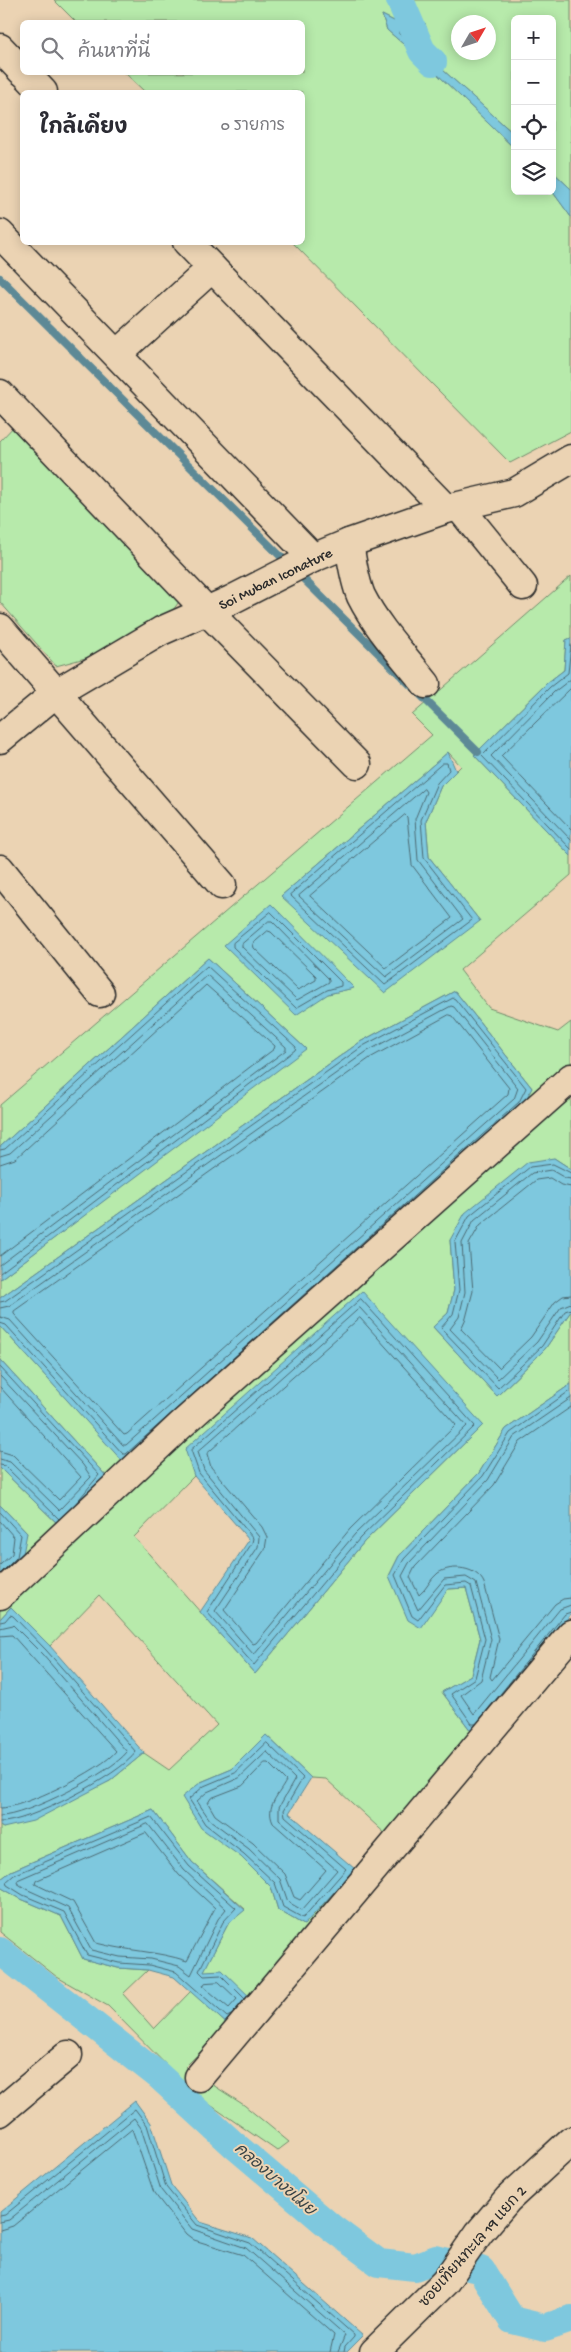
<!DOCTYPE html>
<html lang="th">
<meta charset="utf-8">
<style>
:root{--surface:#fff;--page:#f2f2f3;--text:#2b2b33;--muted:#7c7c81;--line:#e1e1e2}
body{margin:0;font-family:"Gochi Hand","Playpen Sans Thai",sans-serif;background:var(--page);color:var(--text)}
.controls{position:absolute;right:15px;top:15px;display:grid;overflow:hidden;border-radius:8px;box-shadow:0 2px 12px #0003}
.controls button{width:45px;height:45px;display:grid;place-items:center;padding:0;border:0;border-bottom:1px solid var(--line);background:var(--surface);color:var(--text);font:25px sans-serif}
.compass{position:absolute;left:451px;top:15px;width:45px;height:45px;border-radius:50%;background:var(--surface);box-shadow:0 2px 12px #0003;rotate:51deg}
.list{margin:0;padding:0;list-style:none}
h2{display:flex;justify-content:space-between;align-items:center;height:65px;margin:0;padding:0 20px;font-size:21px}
h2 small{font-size:16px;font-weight:400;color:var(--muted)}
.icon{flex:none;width:28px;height:28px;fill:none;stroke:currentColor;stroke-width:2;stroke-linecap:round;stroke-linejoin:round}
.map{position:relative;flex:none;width:571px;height:2352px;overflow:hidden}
.search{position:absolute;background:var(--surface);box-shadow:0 2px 12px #0003;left:20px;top:20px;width:285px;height:55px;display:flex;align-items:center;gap:12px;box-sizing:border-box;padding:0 18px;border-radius:8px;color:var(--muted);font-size:19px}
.panel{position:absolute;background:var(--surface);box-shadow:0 2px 12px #0003;left:20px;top:90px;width:285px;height:155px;border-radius:8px}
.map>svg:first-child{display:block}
</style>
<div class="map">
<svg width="571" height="2352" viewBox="0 0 571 2352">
<rect width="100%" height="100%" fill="#ebd3b3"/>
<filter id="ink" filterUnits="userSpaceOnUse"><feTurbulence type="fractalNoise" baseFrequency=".02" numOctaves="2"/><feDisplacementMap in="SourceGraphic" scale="10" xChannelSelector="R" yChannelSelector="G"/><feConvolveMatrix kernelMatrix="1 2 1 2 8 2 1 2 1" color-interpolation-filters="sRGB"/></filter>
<g filter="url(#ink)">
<g fill="#b7eaab" stroke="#718a6b" fill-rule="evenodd">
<path d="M54,0H571V189L552,171V19H515V135L433,61L425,23L414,31L382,15L387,30L433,70L515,149V191H552L571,217V431L510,463L293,243L302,242V92H145L125,73L302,72V22H76ZM458,22H488V52H458Z"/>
<polygon points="17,423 181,599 168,617 89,657 56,666 0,602 0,441"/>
<path d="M571,576V638L566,640L564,670L547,683L474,755L571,856V875L460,970L489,1008L558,1032L571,1022V1169L554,1158L450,1240L454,1290L448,1313L433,1327L497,1396L545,1349L571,1311V1384L506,1429L479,1473L399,1556L389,1576L448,1589L466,1588L480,1639L471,1675L442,1692L474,1735L391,1839L326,1779L311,1778L266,1735L232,1769L201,1782L241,1857L271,1887L278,1910L304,1925L355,1869L360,1876L254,2001L203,1972L228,1924L245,1909L192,1862L153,1810L11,1871L0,1880V1826L3,1828L110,1781L144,1753L169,1770L217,1725L99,1595L50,1646L11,1607L0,1619V1581L27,1533L0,1505V1468L61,1527L107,1477L0,1360V1326L124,1462L532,1088L455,991L360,1042L0,1298V1279L305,1048L208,958L0,1147V1105L432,735L412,715ZM448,752L461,766L441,786L426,821L429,857L480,921L281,896ZM271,905L353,988L328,994ZM483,1425L364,1542L255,1674L134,1537L194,1476Z"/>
<polygon points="0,1887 21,1899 61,1916 83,1959 118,1968 148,1970 123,1994 154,2029 191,1991 228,2025 185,2067 244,2105 289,2142 277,2151 196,2095 108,2006 57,1977 0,1932"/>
</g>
<g fill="#7ec8de" stroke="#5d8996">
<polygon points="382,15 414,31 425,23 433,61 515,135 515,149 433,70 387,30"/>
<polygon points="552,171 571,189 571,217 552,191"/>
<polygon points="571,638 571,856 474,755 547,683 564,670 566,640"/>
<polygon points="448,752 456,771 441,786 426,821 429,857 480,921 385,993 281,896"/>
<polygon points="271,904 354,988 328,994 296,1015 224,945"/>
<polygon points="208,958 306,1049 0,1279 0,1147"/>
<polygon points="455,991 532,1088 523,1105 124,1463 0,1326 0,1298 360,1042"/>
<polygon points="554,1158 571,1169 571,1311 545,1349 497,1396 433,1327 448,1313 454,1290 450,1240 465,1213 528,1162"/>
<polygon points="362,1291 483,1425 364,1542 255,1674 200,1612 249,1540 194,1476 185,1449"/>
<polygon points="0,1360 107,1477 61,1527 0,1468"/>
<polygon points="571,1384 571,1614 474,1735 442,1692 471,1675 480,1639 466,1588 448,1589 421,1628 408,1620 389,1576 399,1556 479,1473 506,1429"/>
<polygon points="0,1505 27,1533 22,1559 0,1581"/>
<polygon points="11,1607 50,1646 144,1753 110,1781 33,1821 3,1828 0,1826 0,1619"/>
<polygon points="266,1735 311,1778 289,1813 355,1869 304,1925 278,1910 271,1887 241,1857 201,1828 182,1797 201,1782 232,1769"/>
<polygon points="153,1810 192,1862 245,1910 228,1924 204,1971 222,1970 254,2001 228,2025 174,1977 148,1970 118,1968 83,1959 61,1916 21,1899 0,1887 0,1880 11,1871"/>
<polygon points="135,2101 151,2123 171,2185 200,2222 252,2238 363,2336 347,2352 0,2352 0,2212"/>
</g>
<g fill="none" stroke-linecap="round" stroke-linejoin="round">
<g stroke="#4c6a73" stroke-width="1">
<polygon points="402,30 413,35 422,34 426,54 422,54 399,34 399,31"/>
<polyline points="571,645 568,673 550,687 482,756 571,849"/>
<polyline points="571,679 554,692 491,756 571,840"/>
<polyline points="571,688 501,756 571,829"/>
<polygon points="443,763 447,763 449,770 437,783 421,820 424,858 472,920 385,985 290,895"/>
<polygon points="424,789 426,792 415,819 418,860 463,919 386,977 299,896"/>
<polygon points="405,815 407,817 412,865 452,918 386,968 310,896"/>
<polygon points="271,912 341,982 341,986 327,990 296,1008 233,947 233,943"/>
<polygon points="269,921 272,921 329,979 329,982 297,1000 242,947 242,944"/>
<polygon points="268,931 271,932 316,976 316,980 298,990 254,948 253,944"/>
<polygon points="449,1015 452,1016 509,1088 508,1094 127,1434 124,1435 14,1314 14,1311 370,1058"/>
<polyline points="0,1150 5,1149 207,966 296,1047 295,1050 0,1273"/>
<polyline points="0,1156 10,1153 207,975 286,1047 286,1050 0,1265"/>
<polyline points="0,1164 15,1159 206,985 275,1046 274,1049 0,1256"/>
<polyline points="571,1173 553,1164 530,1167 469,1216 455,1242 459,1290 453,1314 441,1328 498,1388 542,1346 565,1311 571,1309"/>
<polyline points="571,1179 565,1178 551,1170 532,1173 474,1220 462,1243 465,1292 459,1317 450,1329 498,1379 537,1342 561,1307 571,1303"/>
<polyline points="571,1187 561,1185 550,1178 536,1180 480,1225 469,1244 473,1291 466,1318 461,1329 499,1368 531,1337 555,1302 563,1296 571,1295"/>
<polygon points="361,1299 475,1426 360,1538 254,1665 207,1612 252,1543 253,1538 199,1473 191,1450"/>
<polyline points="0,1302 5,1301 363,1046 453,998 455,999 526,1088 519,1102 126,1454 123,1454 6,1325 0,1323"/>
<polyline points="0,1308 9,1306 366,1052 451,1006 454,1007 518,1088 514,1099 126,1445 123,1445 10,1320 0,1317"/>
<polygon points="360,1308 467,1426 355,1534 254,1655 215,1611 258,1547 259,1537 204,1470 198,1452"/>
<polygon points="360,1318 456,1425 350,1529 256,1643 253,1644 224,1610 265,1549 267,1537 262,1527 211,1467 207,1454"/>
<polyline points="0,1367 99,1475 76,1503"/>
<polyline points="0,1376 83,1465 91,1477 59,1510 10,1462 0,1459"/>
<polyline points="0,1387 81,1477 59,1500 13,1455 0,1451"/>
<polyline points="571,1398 514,1437 488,1480 409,1563 402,1576 418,1610 444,1579 466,1577 476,1583 491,1639 481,1680 461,1695 474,1714 560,1609 571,1605"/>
<path d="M571,1407L520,1442L494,1485L415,1567L410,1577L419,1595C427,1589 430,1579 438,1573C452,1564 477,1567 484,1583L499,1639L490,1677L492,1680L555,1604L563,1599L571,1598"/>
<polyline points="0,1465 5,1466 59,1519"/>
<polyline points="0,1512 21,1535 17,1557 0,1574"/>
<polyline points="0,1521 14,1537 12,1554 0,1565"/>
<path d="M0,1622L5,1621L10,1615L13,1616L46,1650L136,1752C120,1775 27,1824 0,1822"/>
<path d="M0,1628L13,1625L42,1654L127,1752C112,1772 25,1817 0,1816"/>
<path d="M0,1636L12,1635L116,1751C103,1769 22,1809 0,1808"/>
<polyline points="480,1719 565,1614 571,1612"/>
<polyline points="476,1724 472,1724 451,1694 475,1678 485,1639 471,1586 466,1583 445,1585 418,1620 412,1616 395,1575 404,1559 483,1476 510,1433 571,1390"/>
<polygon points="267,1743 303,1778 284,1810 285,1816 346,1869 303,1918 283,1907 275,1883 244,1854 205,1824 189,1799 204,1786 235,1773"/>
<polygon points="267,1752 295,1779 279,1807 279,1819 337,1870 302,1910 288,1902 280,1879 249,1849 210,1820 197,1801 207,1792 239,1778"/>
<path d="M265,1763H268L286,1781C279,1795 265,1806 273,1823L326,1870L300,1900L294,1897L285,1874L253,1843L215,1815L208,1803L211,1798L242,1786Z"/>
<polygon points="148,1824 184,1870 226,1909 218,1919 191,1975 179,1966 151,1959 120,1957 91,1950 68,1908 26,1889 17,1883 18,1880"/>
<path d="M146,1833L179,1875L215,1908L187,1961C157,1951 127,1951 96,1943L73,1902L35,1884L36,1881Z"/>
<polygon points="219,1982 237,1999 229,2008 203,1986 205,1983"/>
<polyline points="231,2015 227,2017 176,1972 149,1965 119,1963 87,1955 64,1912 23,1895 7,1885 6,1882 14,1875 151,1817 189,1866 236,1908 223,1922 199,1971 204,1976 221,1975 245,1999"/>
<polyline points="0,2216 5,2215 135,2109 147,2125 166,2187 197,2225 250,2243 354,2335 354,2337 345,2347 344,2352"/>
<polyline points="0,2222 9,2220 134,2118 141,2128 161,2190 192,2229 246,2248 345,2335 338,2352"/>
<polyline points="0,2230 13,2226 132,2129 154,2193 186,2234 194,2240 243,2255 334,2335 330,2352"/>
</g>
<polyline stroke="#5d8996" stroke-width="8" points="0,278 478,752"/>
<g stroke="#7ec8de" stroke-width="28">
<polyline points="400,0 422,51 433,62"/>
<polyline points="0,1951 159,2076 233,2144 332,2228 379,2263 415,2267 436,2259 481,2270 512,2320 545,2328 571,2319"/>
</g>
<g stroke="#2b2b2b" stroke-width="31">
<g id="minor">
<polyline points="0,48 22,71"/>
<polyline points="24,72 43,92"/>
<polyline points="0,234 313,558"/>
<polyline points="187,242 446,509"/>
<polyline points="117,354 212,268"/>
<polyline points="0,394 207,611 357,764"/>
<polyline points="459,507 523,586"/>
<path d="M349,543C352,561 354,579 361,596C377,628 404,656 426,684"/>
<polyline points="0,628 222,885"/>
<polyline points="0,739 56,693 161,631 231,600 313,558 349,543 446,509 514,493 571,459"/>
<polyline points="0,869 100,993"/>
<polyline points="0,1595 181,1425 571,1078"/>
<polyline points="199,2077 571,1634"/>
<polyline points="0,2112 68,2055"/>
<polyline points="374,2352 445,2282 479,2233 508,2199 571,2141"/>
</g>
</g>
<use href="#minor" stroke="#ebd3b3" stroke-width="28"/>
</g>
</g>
<g text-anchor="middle" stroke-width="4" stroke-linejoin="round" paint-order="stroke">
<g font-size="15" fill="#2b2b2b" stroke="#ebd3b3">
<text transform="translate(275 578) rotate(-26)" y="5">Soi Muban Iconature</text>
<text transform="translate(472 2246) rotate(-49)" y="5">ซอยเทียนทะเล 19 แยก 2</text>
</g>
<g font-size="16" font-style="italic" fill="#374346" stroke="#ebd3b3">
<text transform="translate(276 2178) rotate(41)" y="6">คลองบางขโมย</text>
</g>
</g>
</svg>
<div class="controls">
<button>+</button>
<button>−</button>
<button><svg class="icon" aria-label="locate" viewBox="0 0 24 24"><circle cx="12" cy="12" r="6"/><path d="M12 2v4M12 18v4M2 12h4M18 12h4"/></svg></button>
<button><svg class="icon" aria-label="layers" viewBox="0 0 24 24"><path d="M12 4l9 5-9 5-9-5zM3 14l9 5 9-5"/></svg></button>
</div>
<svg class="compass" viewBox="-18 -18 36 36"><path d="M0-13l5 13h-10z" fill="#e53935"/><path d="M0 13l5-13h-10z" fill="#7c7c81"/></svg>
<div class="search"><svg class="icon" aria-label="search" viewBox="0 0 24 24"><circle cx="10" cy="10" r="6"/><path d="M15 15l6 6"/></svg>ค้นหาที่นี่</div>
<section class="panel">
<h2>ใกล้เคียง<small>0 รายการ</small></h2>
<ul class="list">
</ul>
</section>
</div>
